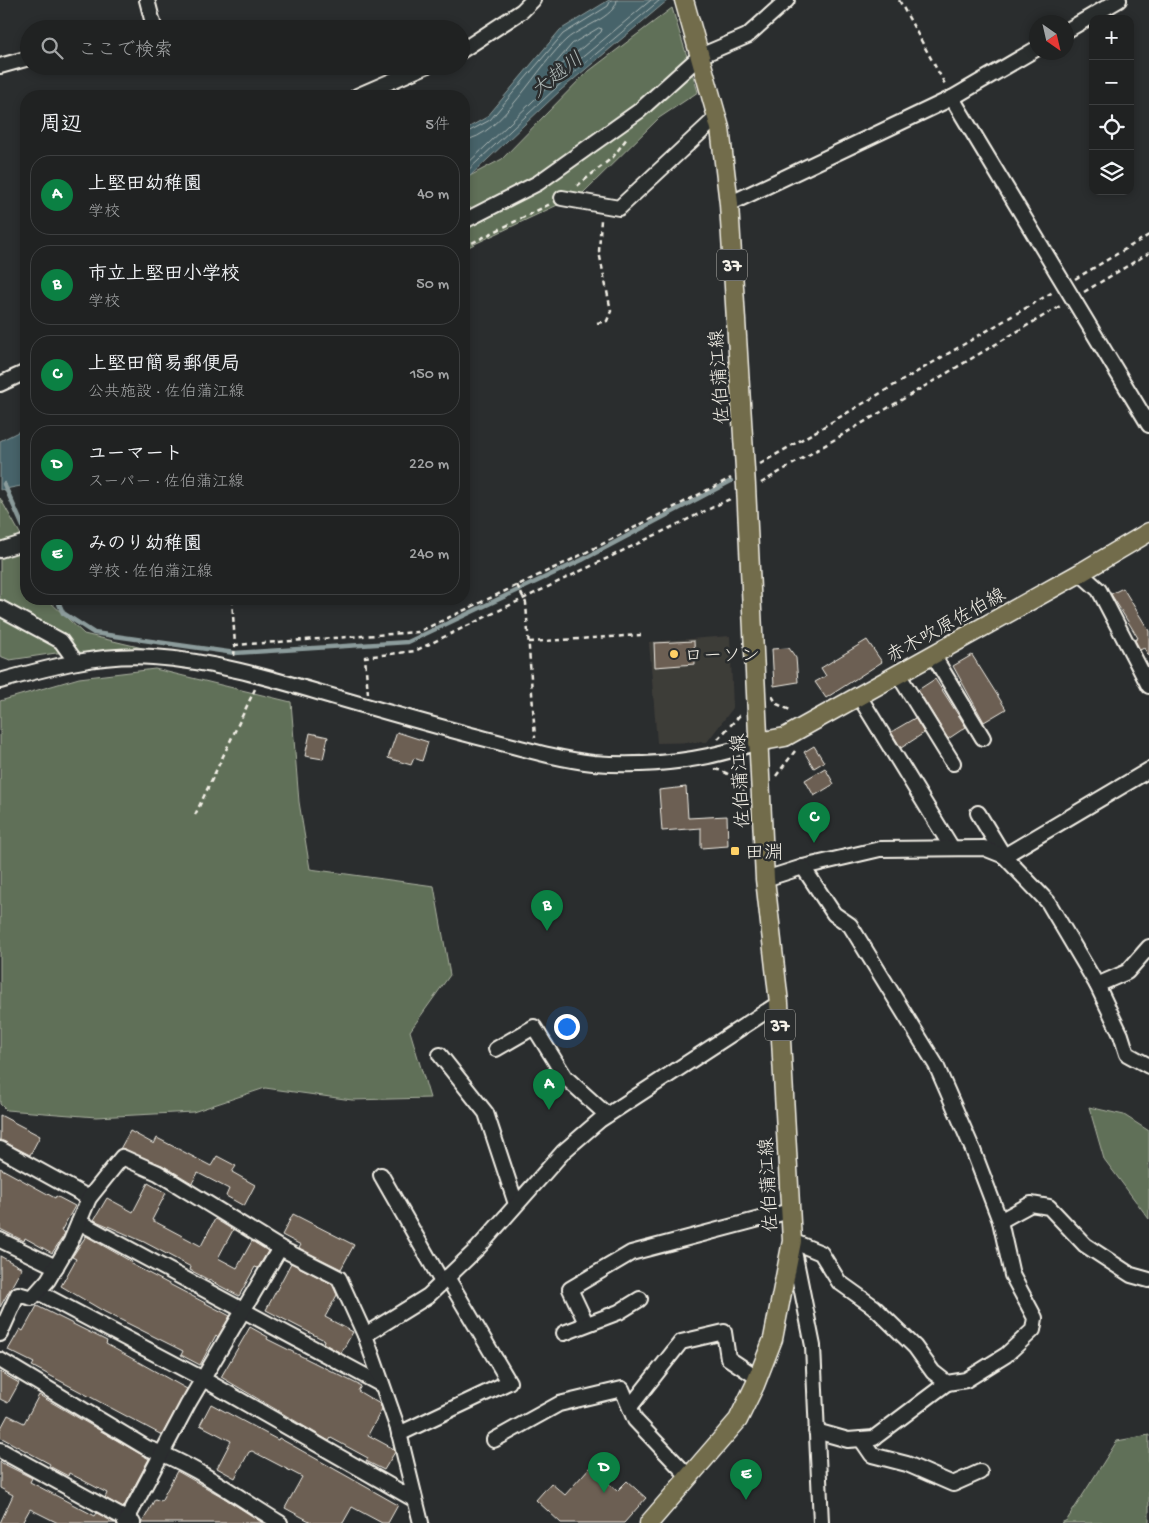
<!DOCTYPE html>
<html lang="ja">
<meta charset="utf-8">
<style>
:root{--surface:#202222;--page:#2d2f2f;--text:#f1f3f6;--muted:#a2a4a5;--line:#3d3f40;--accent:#0b8043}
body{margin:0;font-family:"Gochi Hand","Klee One",sans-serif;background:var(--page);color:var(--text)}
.controls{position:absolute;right:15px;top:15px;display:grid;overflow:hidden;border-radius:10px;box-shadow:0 2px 8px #0003}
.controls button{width:45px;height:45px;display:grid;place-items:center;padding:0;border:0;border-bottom:1px solid var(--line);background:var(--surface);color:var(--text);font:25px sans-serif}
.compass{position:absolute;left:1029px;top:15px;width:45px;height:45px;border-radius:50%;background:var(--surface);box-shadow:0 2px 8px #0003;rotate:146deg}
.you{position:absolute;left:566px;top:1026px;width:18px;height:18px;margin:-12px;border:4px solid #fff;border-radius:50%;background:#1a73e8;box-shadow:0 0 0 8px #1a73e833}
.badge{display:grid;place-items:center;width:32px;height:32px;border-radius:50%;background:var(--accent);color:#fff;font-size:16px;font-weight:700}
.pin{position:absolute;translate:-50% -41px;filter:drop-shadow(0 1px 2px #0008)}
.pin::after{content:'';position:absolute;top:26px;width:18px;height:15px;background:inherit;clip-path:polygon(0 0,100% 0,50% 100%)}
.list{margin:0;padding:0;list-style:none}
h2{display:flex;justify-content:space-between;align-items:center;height:65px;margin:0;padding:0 20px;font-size:21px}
h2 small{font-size:16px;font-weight:400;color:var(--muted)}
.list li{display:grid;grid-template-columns:32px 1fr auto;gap:15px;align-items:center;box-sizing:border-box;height:80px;margin:0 10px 10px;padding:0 10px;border:1px solid var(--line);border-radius:20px}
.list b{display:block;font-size:19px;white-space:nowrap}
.list p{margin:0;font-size:16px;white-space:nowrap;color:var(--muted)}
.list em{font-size:16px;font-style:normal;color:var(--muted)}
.icon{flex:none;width:28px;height:28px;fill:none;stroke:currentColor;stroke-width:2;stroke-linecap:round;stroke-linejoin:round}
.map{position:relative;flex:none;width:1149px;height:1523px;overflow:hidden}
.search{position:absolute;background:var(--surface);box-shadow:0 2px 8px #0003;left:20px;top:20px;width:450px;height:55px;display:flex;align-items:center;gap:12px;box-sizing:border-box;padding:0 18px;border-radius:28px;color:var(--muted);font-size:19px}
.panel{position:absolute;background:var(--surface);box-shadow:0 2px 8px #0003;left:20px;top:90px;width:450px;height:515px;border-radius:20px}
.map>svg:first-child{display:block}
</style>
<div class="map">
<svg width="1149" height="1523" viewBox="0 0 1149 1523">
<rect width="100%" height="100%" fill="#2a2d2e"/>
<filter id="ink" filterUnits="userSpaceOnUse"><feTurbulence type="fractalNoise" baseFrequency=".02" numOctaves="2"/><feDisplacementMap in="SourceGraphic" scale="10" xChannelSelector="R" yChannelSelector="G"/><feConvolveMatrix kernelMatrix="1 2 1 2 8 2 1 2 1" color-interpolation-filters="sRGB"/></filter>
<g filter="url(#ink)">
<polygon fill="#3e3c39" points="730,636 733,708 707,742 657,743 649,642"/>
<g fill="#607058" stroke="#aab0a0">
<polygon points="672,8 698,92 659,118 583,193 464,249 464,179 502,159 585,74"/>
<polygon points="0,498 26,544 26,599 47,599 84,634 151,650 56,653 10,660 0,656"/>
<polygon points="155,669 291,702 299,802 310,869 434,886 450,975 410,1031 430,1098 352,1100 265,1088 193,1112 96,1117 6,1110 0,1104 0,701 79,678"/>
<polygon points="1089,1107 1124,1115 1149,1131 1149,1219 1104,1159"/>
<polygon points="1149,1435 1149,1523 1061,1523 1067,1520 1117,1441"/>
</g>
<g fill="#46636a" stroke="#8c9c9c">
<polygon points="609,0 668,0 561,90 470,176 464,179 464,130 487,117 560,30"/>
<polygon points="26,428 26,485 0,490 0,441"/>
</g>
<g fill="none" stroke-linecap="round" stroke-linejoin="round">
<g stroke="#aeb8b6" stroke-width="1">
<polygon points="599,28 602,29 601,32 559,67 556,67 555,64 572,44"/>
<polyline points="464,134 490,120 563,34 608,6 611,0"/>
<path d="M464,140C500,138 540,62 567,39C579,28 616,17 617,0"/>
<polyline points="464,167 554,81 651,0"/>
<polyline points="464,174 558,86 660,0"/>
</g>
<g stroke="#8c9c9c" stroke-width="4.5">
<polyline points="4,484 26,533"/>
<polyline points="57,599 63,613 94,633 235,653 408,642 582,560 731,481"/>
</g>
</g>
<g fill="#6c5e53" stroke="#f4f1e8">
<polygon points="1123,588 1149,631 1149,656 1144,648 1140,650 1135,640 1138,638 1111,594"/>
<polygon points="867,640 882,662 826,698 815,682 826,676 821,668"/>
<polygon points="694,641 695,664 655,667 654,643"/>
<polygon points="789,648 796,658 798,682 774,686 772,649"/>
<polygon points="972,655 1006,709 984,722 953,666"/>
<polygon points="935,679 966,727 948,739 918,690"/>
<polygon points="915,718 924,733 901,748 891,732"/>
<polygon points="397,732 428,742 422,761 414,758 411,765 388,758"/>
<polygon points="310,733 328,737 323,759 305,756"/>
<polygon points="814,746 824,762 814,768 804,752"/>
<polygon points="825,768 834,784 814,796 805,780"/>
<polygon points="686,787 688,818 727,816 728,846 701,848 701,828 662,831 659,790"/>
<polygon points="0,1115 40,1136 30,1155 0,1140"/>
<polygon points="130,1131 154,1144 157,1138 211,1166 217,1156 236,1166 232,1172 255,1185 244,1206 226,1196 229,1189 198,1173 192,1183 162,1165 120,1149"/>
<polygon points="0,1168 55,1198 56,1196 75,1206 61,1231 65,1233 63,1237 52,1253 25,1238 24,1241 0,1229"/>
<polygon points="148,1183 166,1193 152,1220 201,1246 215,1219 233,1230 218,1258 237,1268 252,1241 268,1251 258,1268 255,1267 239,1296 190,1270 191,1267 144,1242 94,1220 107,1198 133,1212"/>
<polygon points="293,1214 354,1245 341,1269 299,1248 301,1245 282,1235"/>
<polygon points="86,1236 132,1262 131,1264 230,1316 218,1337 216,1335 200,1365 181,1355 183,1351 105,1312 61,1286 76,1259 72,1257"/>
<polygon points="0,1256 22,1268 0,1307"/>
<polygon points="291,1263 332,1284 337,1295 325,1317 353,1332 341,1353 323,1343 324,1340 266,1310"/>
<polygon points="37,1306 107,1341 106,1344 187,1389 162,1435 32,1366 34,1363 8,1350 20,1329 23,1331"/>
<polygon points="250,1327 268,1337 267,1339 361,1386 358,1391 380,1404 382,1409 368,1435 394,1449 395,1452 384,1470 366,1461 368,1458 331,1438 329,1441 221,1377"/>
<polygon points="0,1372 19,1383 8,1403 0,1399"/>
<polygon points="39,1395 149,1459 123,1508 105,1498 107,1493 69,1473 68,1476 49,1466 50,1464 0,1437 0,1430 8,1415 24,1423"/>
<polygon points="211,1404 278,1440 279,1438 297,1448 398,1505 388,1523 382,1523 352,1507 343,1523 313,1523 285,1508 302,1477 252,1451 249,1452 235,1478 217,1468 231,1441 200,1425"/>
<polygon points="0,1462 32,1478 30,1482 95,1516 97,1513 115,1523 58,1523 30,1509 22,1523 0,1523 13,1495 0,1488"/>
<polygon points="590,1467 617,1491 627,1481 646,1498 624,1523 561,1523 536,1500 551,1483 565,1495"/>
<polygon points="177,1471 221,1496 263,1523 142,1523 155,1499 161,1501"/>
</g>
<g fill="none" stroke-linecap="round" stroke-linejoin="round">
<g stroke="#f4f1e8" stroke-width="18">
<g id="minor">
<polyline points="147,29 154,27 147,0"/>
<polyline points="1066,31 1119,0"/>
<polyline points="461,51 522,11 533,0"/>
<polyline points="0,66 29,58"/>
<polyline points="357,96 426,66"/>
<polyline points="952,98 1149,425"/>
<polyline points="562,198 619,208 717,117"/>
<polyline points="729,204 952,98 1036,49"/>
<polyline points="464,221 538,183 639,111 700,56 747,36 787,0"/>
<polyline points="0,384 26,372"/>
<polyline points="0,550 26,542"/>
<polyline points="1080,573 1099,590 1149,686"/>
<polyline points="0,608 61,641 76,662"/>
<polyline points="933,655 983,738"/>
<polyline points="898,674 953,763"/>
<path d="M0,681C50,667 101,653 153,657C211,661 266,677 321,693C376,709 431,725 486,739C521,748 557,759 593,763C648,767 705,761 758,742"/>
<polyline points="859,696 952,848"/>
<polyline points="978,813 1004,856 1048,902 1097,985 1121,1035 1127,1054 1149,1066"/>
<polyline points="765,879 803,867 880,849 984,848 1004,856 1149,770"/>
<polyline points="1097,985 1127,972 1149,947"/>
<polyline points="496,1049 534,1027 565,1077 607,1115"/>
<polyline points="440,1055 486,1113 516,1204"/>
<polyline points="0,1149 89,1198"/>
<polyline points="381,1175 442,1282"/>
<polyline points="1000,1221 1031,1204 1049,1207 1085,1245 1131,1275 1149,1280"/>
<polyline points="79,1222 382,1385"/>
<polyline points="0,1240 56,1267"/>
<polyline points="792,1241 821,1253 839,1282 874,1307 915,1347 933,1372 947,1383 966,1380 1006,1355 1033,1330 1035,1318 1012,1275 1000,1221 973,1150 936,1065 850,925 834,914 803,867"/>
<polyline points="793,1246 813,1346 821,1523"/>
<polyline points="38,1292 203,1379 415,1500"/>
<polyline points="586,1323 570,1289 631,1253 790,1211"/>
<polyline points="564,1333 619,1312 640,1299"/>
<polyline points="0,1334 18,1294 32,1298 48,1280 71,1241 89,1198 122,1157 158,1173 280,1248 339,1278 365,1335 398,1429 421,1523"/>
<polyline points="365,1335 428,1296 478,1248 564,1151 600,1120 779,1003"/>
<path d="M0,1360L147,1448C194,1464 237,1497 280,1523"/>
<polyline points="630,1407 681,1342 724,1332 728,1358 758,1378"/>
<polyline points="816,1431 848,1440 874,1438 947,1383"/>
<polyline points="399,1434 509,1382 447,1277"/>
<polyline points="861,1439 872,1455 907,1464 953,1484 980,1472"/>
<polyline points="494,1440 559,1404 622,1389 635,1420 689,1477"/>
<polyline points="0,1450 133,1523"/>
<polyline points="125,1523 188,1404 280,1248"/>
</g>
</g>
<g stroke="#f4f1e8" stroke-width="21">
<g id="major">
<polyline points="758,742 785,737 1080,573 1149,532"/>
<polyline points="649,1523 738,1420 755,1385 773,1339 792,1241 779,1003 765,879 746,486 729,204 720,128 684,0"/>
</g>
</g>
<g stroke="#f4f1e8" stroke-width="2.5" stroke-dasharray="5 4" stroke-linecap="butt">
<polyline points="899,0 946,86"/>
<polyline points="577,186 613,157 627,138"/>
<polyline points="464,247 550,204"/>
<polyline points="1075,279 1149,235"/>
<polyline points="1084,292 1149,253"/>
<polyline points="597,323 607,321 611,311 599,252 601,219"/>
<polyline points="760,464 1053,292"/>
<polyline points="761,483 1062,305"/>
<polyline points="517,585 526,603 535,738"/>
<polyline points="232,599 235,645 418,632 573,559 731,478"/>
<polyline points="529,642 641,635"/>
<polyline points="234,656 235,645"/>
<polyline points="368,694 365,657 415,651 732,498"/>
<polyline points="772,696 777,704 792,711"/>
<polyline points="718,739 741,714"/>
<path d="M715,769C728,772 739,780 744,792"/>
<polyline points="776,776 795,751"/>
<polyline points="195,815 255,689"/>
</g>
<use href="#minor" stroke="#2a2d2e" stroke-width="14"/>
<use href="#major" stroke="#726c4b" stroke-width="18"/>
</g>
</g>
<g fill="#ffd166" stroke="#2a2d2e" stroke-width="2">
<circle cx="674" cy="654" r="5"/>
<rect x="730" y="846" width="10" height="10" rx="2.5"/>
</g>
<g text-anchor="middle" stroke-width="5" stroke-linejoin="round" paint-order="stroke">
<g fill="#2a2d2e" stroke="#b7b6b0" stroke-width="1">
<rect x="717" y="249.5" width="30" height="31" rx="4"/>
<rect x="765" y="1009.5" width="30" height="31" rx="4"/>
</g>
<g font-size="18" font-weight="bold" fill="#f4f1e8">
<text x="732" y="271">37</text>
<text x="780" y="1031">37</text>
</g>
<g font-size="19" fill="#f4f1e8" stroke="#2a2d2e">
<text transform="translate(718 377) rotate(-94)" y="7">佐伯蒲江線</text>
<text transform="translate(945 624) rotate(-29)" y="7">赤木吹原佐伯線</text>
<text transform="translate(739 781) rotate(-93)" y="7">佐伯蒲江線</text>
<text transform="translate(767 1185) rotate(-93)" y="7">佐伯蒲江線</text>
</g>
<g font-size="19" fill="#f4f1e8" stroke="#2a2d2e" text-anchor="start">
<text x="684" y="661">ローソン</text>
<text x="745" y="858">田淵</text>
</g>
<g font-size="20" font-style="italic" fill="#aeb8b6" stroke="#2a2d2e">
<text transform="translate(556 74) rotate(-38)" y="7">大越川</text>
</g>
</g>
</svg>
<div class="controls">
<button>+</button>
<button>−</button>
<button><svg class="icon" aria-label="locate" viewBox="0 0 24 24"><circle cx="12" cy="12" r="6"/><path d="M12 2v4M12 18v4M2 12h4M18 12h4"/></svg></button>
<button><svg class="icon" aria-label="layers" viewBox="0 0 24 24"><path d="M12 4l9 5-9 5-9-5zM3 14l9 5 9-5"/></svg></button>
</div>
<svg class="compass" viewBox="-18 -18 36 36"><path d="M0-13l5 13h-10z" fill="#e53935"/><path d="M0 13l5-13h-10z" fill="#a2a4a5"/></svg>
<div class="you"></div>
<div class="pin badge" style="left:549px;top:1110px">A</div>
<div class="pin badge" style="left:547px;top:931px">B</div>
<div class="pin badge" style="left:814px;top:843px">C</div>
<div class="pin badge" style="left:604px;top:1493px">D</div>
<div class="pin badge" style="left:746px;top:1500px">E</div>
<div class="search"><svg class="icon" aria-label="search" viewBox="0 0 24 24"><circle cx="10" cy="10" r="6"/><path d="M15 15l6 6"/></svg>ここで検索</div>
<section class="panel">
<h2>周辺<small>5件</small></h2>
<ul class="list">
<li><span class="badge">A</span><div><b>上堅田幼稚園</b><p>学校</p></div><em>40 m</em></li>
<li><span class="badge">B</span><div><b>市立上堅田小学校</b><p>学校</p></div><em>50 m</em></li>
<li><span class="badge">C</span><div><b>上堅田簡易郵便局</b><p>公共施設 · 佐伯蒲江線</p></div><em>150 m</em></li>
<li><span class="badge">D</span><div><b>ユーマート</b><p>スーパー · 佐伯蒲江線</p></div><em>220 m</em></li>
<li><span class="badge">E</span><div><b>みのり幼稚園</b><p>学校 · 佐伯蒲江線</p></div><em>240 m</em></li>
</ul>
</section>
</div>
